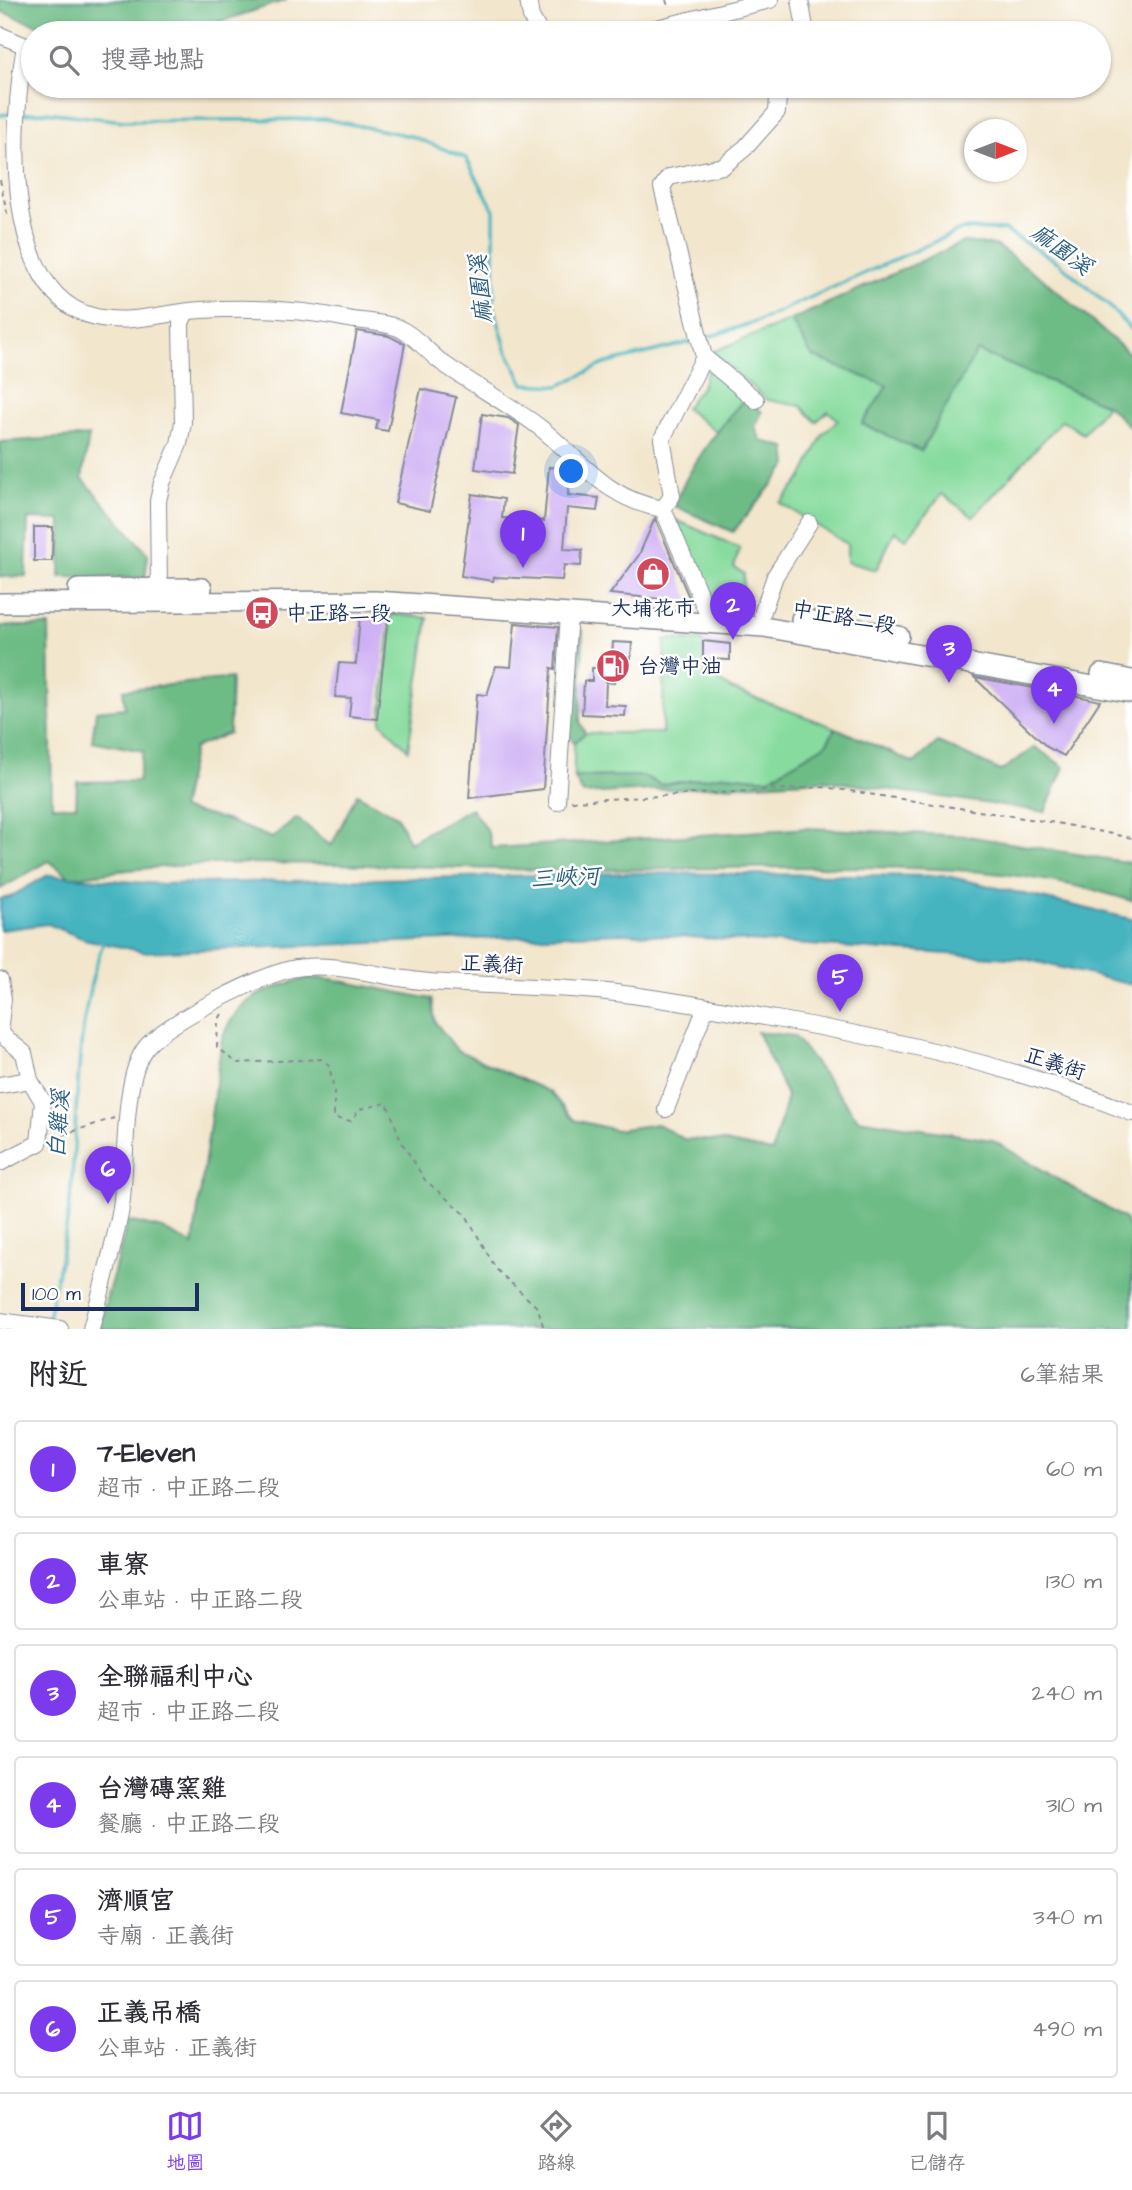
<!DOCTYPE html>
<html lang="zh-TW">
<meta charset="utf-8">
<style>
:root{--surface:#fff;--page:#f2f2f3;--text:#2b2b33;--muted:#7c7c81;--line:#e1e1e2;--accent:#7c3aed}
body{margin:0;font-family:"Architects Daughter","LXGW WenKai TC",sans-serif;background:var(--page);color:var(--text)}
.compass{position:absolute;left:964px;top:119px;width:63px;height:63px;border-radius:50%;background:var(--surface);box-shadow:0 2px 5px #0004;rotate:90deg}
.scale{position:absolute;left:21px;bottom:18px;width:178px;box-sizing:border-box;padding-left:7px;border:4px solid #1b2f5e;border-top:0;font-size:19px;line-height:24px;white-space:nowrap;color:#1b2f5e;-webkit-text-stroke:5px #fff;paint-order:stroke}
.you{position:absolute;left:572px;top:472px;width:24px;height:24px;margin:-18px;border:5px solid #fff;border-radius:50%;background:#1a73e8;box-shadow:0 0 0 10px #1a73e833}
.badge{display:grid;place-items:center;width:46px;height:46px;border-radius:50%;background:var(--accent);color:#fff;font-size:23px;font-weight:700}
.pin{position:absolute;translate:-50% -58px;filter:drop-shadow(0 2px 4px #0008)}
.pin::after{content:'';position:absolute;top:37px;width:24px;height:21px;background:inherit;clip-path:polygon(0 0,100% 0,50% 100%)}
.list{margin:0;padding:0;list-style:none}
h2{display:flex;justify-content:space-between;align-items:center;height:91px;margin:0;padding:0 28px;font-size:30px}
h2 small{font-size:23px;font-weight:400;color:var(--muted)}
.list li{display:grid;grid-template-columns:46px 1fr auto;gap:21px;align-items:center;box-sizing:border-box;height:98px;margin:0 14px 14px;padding:0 14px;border:2px solid var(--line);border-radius:7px}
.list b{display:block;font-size:26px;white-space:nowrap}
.list p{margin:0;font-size:23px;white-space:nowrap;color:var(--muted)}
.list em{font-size:23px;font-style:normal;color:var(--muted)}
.icon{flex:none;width:38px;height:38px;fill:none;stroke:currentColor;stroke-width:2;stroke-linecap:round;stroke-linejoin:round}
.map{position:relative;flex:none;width:1132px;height:1329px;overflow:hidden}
.search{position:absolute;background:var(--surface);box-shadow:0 2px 5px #0004;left:21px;right:21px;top:21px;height:77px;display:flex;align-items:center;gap:18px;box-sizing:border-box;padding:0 24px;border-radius:38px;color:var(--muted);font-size:26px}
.sheet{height:763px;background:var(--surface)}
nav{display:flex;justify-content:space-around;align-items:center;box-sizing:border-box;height:98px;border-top:2px solid var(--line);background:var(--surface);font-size:19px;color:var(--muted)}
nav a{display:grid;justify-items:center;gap:4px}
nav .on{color:var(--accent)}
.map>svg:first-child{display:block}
</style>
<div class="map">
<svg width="1132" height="1329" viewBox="0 0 1132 1329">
<rect width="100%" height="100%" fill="#fff"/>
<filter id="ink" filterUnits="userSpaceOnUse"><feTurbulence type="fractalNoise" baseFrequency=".0143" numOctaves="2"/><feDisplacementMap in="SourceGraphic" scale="14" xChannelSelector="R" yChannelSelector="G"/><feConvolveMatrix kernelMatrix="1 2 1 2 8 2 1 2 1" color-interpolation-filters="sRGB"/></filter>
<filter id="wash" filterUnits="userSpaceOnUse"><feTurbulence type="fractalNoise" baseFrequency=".00686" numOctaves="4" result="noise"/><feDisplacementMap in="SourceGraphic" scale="28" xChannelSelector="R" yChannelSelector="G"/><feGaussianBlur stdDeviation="1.57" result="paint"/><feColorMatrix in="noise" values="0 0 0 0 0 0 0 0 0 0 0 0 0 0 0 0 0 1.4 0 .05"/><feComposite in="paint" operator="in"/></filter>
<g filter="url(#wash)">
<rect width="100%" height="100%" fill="#f2e6cc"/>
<g fill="#87db9e" stroke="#51857e" stroke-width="2">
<polygon points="791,320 812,356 888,386 862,423 977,351 1107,405 1083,434 1062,420 973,517 942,494 906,539 895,531 876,570 847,562 847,544 780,503 802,478 823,434 838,420 828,411 816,422 801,406 767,400 712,352"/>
<polygon points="709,366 745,398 716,432 685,408 702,386"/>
<polygon points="676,520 740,548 734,567 744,574 742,602 708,597"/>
<polygon points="391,614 428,618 408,750 381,722"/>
<polygon points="665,639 703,641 704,670 731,689 836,728 826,744 768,779 726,775 661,785 643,776 574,777 574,743 585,733 662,733"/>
</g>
<g fill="#6dbb85" stroke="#447572" stroke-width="2">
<polygon points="0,0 287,0 185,33 59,33 0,11"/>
<polygon points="963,242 995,245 1042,278 1132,356 1132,429 1107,405 977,351 921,451 862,424 887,386 812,356 791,320"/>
<path d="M745,398L762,412L755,427L761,441L786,447L788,465L733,532L674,506C689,465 717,431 745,398Z"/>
<polygon points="89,436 82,478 148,554 145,578 60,577 61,520 28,519 26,576 0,577 0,442"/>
<path d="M0,626H49L52,806H76L77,782L138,781L143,751L92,741L96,711L125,708L123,690L231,678L229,733L194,748L181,809L223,819L272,838L297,818L331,846L357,794L397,816L409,842L471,808L487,830L492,848L809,828L967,836L1132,863V901C1033,869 933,867 830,867C741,867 652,870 563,870C399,870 233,850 71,878L49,861L0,889Z"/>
<polygon points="573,630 583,631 580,722 585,733 574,743 566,729"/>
<polygon points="836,728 914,763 938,742 1001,771 1035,747 1064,767 1045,812 824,780 583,794 574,777 643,776 661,785 726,775 768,779 826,744"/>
<path d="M307,978L331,979L432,999L435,1022L457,1050L550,1092L574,1120L616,1130L657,1124L684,1139L720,1141L772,1152L787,1096L757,1032L794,1036L858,1119L992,1140L1125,1219L1132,1235V1329H98L128,1221L162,1229L193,1245L222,1038C240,995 266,990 307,978Z"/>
</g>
<polygon fill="#45b4bf" stroke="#30728e" stroke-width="2" points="632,873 947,876 1132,919 1132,985 1025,959 623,933 144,952 84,939 48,924 0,930 0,899 10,897 48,875 160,884"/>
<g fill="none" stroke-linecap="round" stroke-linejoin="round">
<g stroke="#45b4bf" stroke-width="3.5">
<polyline points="23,114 45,112 123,121 324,119 411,136 466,158 494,210 494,306 506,349 524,384 559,386 604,364 695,341"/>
<polyline points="0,115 12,114"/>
<polyline points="705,338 758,321 963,229 1004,230 1058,262 1107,304 1132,331"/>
<path d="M47,1323C55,1283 65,1243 70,1202C79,1115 73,1023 104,941"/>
</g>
</g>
<g id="blocks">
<g fill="#cdaff4">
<polygon points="357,331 389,336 405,344 388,431 376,429 378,420 341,413"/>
<polygon points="421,389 456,397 430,511 395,503"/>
<polygon points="482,414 508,418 519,425 512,474 475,469"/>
<polygon points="549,467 570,469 568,495 599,498 597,511 567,508 564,549 582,550 581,566 564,565 562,580 494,577 493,581 461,576 472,494 504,499 502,518 544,521"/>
<polygon points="655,518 691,602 610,594 639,555"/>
<polygon points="34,527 53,527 52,561 34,561"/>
<polygon points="360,616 388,618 377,719 349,716 351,698 335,697 339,663 356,664"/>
<polygon points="515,623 558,627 555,669 551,668 543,789 469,798 477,694 487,695 496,666 511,667"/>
<polygon points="703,641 730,644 730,660 703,659"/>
<polygon points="613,642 632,643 631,658 622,657 622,670 614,670 614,683 606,682 605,705 626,706 625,716 582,714 584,681 592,681 592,668 602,668 603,655 612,655"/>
<polygon points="974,677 1077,696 1100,701 1064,756 1047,747"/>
</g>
</g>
</g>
<g filter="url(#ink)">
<use href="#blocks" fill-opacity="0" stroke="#868a95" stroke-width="2"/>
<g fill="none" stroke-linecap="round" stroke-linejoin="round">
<g stroke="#868a95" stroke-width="18">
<g id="minor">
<polyline points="528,0 531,17 540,33"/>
<polyline points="800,0 806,33"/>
<polyline points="637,33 770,0"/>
<polyline points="0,35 33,49"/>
<path d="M25,46C12,119 0,296 96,317C131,325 166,312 201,310C250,307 299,309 348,319C364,322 390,322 404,331C418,339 428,352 441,362C472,384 507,403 538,426C581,459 604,499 663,509L672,496L662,439L704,357L662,187L669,177L723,166L745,148L777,112L778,97L788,86"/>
<polyline points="483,86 494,86"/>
<polyline points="704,357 756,400"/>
<polyline points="663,509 706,610"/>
<polyline points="159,588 158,501 162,483 179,444 183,422 181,323 185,314"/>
<polyline points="762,614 775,576 809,523"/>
<polyline points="557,802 569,613"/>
<polyline points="0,980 3,999 0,1024"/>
<polyline points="0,1025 3,1036 24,1053 30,1080 43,1102 39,1143 0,1163"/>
<polyline points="0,1085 30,1080"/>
<polyline points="666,1109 706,1007"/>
<polyline points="0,1321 60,1329"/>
<path d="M91,1329C101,1291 112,1253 120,1214C128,1172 120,1077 147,1046C169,1021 258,977 291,969C335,960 385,979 429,982C488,986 548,986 607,992C663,998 720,1009 776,1019C901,1041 1013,1066 1132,1113"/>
</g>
</g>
<g stroke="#868a95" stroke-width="22">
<g id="major">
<polyline points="78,589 202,588"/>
<polyline points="0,603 375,601 764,627 1132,693"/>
<polyline points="801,619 899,636"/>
<polyline points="1101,674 1132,680"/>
</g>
</g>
<g stroke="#868a95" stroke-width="2" stroke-dasharray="5 5" stroke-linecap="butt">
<polyline points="666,0 669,9"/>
<polyline points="0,180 8,218"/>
<polyline points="571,801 824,787 1056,823 1132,838"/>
<polyline points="222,1014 218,1021 217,1047 237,1063 321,1059 329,1065 334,1090 334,1118 351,1121 360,1109 387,1103 401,1141 425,1180 466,1215 496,1269 538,1308 544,1329"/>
<polyline points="53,1138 114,1118"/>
</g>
<use href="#minor" stroke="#fff" stroke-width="16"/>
<use href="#major" stroke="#fff" stroke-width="19"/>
</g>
</g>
<defs>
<g id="shop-disc" transform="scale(1.75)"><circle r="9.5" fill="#d1495b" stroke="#fff"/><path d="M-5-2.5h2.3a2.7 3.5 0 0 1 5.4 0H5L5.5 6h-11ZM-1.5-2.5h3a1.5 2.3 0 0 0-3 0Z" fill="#fff"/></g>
<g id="bus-disc" transform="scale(1.75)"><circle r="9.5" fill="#d1495b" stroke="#fff"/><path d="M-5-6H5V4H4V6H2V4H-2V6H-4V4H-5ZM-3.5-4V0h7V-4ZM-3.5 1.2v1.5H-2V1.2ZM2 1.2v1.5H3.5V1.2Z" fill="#fff"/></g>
<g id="fuel-disc" transform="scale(1.75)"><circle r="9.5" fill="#d1495b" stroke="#fff"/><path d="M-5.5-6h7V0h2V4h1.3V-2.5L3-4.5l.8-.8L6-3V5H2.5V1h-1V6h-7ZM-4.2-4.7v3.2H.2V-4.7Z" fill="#fff"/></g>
</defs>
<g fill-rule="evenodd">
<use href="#shop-disc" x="653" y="574"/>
<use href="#bus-disc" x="262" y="613"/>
<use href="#fuel-disc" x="613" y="666"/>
</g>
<g text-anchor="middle" stroke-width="5" stroke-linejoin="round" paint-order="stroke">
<g font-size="21" fill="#1b2f5e" stroke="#fff" text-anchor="start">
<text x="653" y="615" text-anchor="middle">大埔花市</text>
<text x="286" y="620">中正路二段</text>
<text x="638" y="673">台灣中油</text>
</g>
<g font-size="21" fill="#1b2f5e" stroke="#fff">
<text transform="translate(844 617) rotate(10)" y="7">中正路二段</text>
<text transform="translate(492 964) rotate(3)" y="7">正義街</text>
<text transform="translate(1055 1063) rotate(18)" y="7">正義街</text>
</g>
<g font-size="23" font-style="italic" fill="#2a5e80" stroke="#fff">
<text transform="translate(1062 249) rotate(36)" y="8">麻園溪</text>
<text transform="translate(480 289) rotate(-95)" y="8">麻園溪</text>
<text transform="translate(565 877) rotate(-3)" y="8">三峽河</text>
<text transform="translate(58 1124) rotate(-86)" y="8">白雞溪</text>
</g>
</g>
</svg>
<svg class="compass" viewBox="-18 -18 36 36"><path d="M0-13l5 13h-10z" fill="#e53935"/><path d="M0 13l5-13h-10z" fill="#7c7c81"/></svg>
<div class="scale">100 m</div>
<div class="you"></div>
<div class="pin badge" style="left:523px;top:568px">1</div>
<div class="pin badge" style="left:733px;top:640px">2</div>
<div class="pin badge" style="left:949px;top:683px">3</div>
<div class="pin badge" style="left:1054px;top:724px">4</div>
<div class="pin badge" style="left:840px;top:1012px">5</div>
<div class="pin badge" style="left:108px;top:1204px">6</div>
<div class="search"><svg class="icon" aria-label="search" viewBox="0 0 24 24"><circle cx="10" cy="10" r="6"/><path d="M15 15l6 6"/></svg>搜尋地點</div>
</div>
<section class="sheet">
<h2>附近<small>6筆結果</small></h2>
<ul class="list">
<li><span class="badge">1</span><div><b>7-Eleven</b><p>超市 · 中正路二段</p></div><em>60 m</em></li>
<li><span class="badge">2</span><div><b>車寮</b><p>公車站 · 中正路二段</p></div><em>130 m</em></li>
<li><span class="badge">3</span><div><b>全聯福利中心</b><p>超市 · 中正路二段</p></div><em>240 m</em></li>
<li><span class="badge">4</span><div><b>台灣磚窯雞</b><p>餐廳 · 中正路二段</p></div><em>310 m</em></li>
<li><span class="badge">5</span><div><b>濟順宮</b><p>寺廟 · 正義街</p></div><em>340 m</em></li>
<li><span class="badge">6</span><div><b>正義吊橋</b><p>公車站 · 正義街</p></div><em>490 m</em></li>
</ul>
</section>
<nav>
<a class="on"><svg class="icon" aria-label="map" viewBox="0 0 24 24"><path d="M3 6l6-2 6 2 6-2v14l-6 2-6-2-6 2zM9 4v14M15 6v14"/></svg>地圖</a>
<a><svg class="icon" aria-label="directions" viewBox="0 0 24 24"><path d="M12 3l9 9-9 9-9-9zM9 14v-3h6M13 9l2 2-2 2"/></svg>路線</a>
<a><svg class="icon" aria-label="saved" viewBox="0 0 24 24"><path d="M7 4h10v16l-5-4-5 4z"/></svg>已儲存</a>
</nav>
